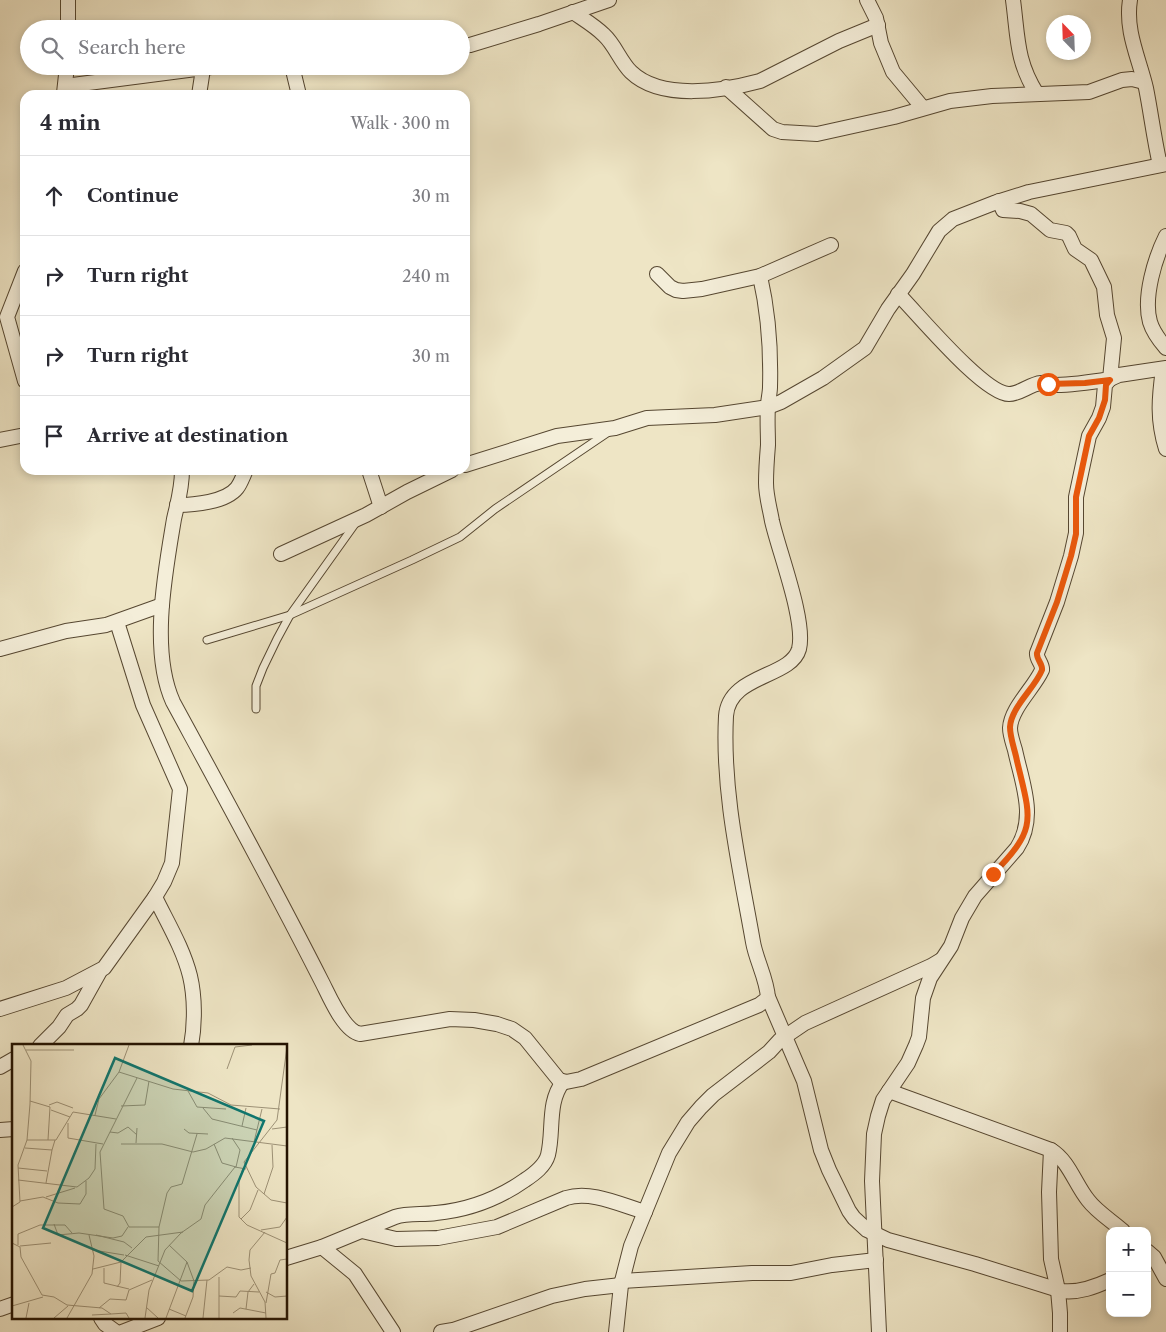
<!DOCTYPE html>
<meta charset="utf-8">
<style>
:root{--surface:#fff;--page:#f7f7f7;--text:#2b2b33;--muted:#7c7c81;--line:#e1e1e2}
body{margin:0;font-family:"Libre Caslon Text",serif;background:var(--page);color:var(--text)}
.controls{position:absolute;right:15px;bottom:15px;display:grid;overflow:hidden;border-radius:10px;box-shadow:0 2px 8px #0003}
.controls button{width:45px;height:45px;display:grid;place-items:center;padding:0;border:0;border-bottom:1px solid var(--line);background:var(--surface);color:var(--text);font:25px sans-serif}
.compass{position:absolute;left:1046px;top:15px;width:45px;height:45px;border-radius:50%;background:var(--surface);box-shadow:0 2px 8px #0003;rotate:337deg}
.stop{position:absolute;width:15px;height:15px;margin:-11px;border:4px solid #ea580c;border-radius:50%;background:#fff}
.stop.end{background:#ea580c;border-color:#fff;box-shadow:0 1px 5px #0008}
.list{margin:0;padding:0;list-style:none}
h2{display:flex;justify-content:space-between;align-items:center;height:65px;margin:0;padding:0 20px;font-size:21px}
h2 small{font-size:16px;font-weight:400;color:var(--muted)}
.list li{display:grid;grid-template-columns:32px 1fr auto;gap:15px;align-items:center;box-sizing:border-box;height:80px;padding:0 20px;border-top:1px solid var(--line)}
.list b{display:block;font-size:19px;white-space:nowrap}
.list em{font-size:16px;font-style:normal;color:var(--muted)}
.icon{flex:none;width:28px;height:28px;fill:none;stroke:currentColor;stroke-width:2;stroke-linecap:round;stroke-linejoin:round}
.map{position:relative;flex:none;width:1166px;height:1332px;overflow:hidden}
.search{position:absolute;background:var(--surface);box-shadow:0 2px 8px #0003;left:20px;top:20px;width:450px;height:55px;display:flex;align-items:center;gap:12px;box-sizing:border-box;padding:0 18px;border-radius:28px;color:var(--muted);font-size:19px}
.panel{position:absolute;background:var(--surface);box-shadow:0 2px 8px #0003;left:20px;top:90px;width:450px;height:385px;border-radius:15px}
.map>svg:first-child{display:block}
</style>
<div class="map">
<svg width="1166" height="1332" viewBox="0 0 1166 1332">
<rect width="100%" height="100%" fill="#eee5c5"/>
<filter id="stains"><feTurbulence type="fractalNoise" baseFrequency=".004" numOctaves="4"/><feColorMatrix values="0 0 0 0 .2 0 0 0 0 .09 0 0 0 0 .02 0 0 0 .5 -.17"/></filter>
<radialGradient id="worn" r=".72"><stop offset=".6" stop-color="#630" stop-opacity="0"/><stop offset="1" stop-color="#630" stop-opacity=".3"/></radialGradient>
<g fill="none" stroke-linecap="round" stroke-linejoin="round">
<g stroke="#564731" stroke-width="9">
<g id="service">
<polyline points="207,640 290,615 412,560 460,537 495,509 610,431"/>
<polyline points="256,709 256,686 263,668 277,639 290,615 355,524"/>
</g>
</g>
<g stroke="#564731" stroke-width="16">
<g id="minor">
<polyline points="867,0 876,18 881,43 893,72 923,108"/>
<path d="M1013,0C1018,37 1016,61 1037,94"/>
<path d="M1130,0C1125,31 1139,58 1146,88C1151,113 1154,139 1160,165"/>
<path d="M573,12C583,19 595,26 604,35C615,45 620,61 631,72C661,101 723,91 760,81L839,41L878,25"/>
<polyline points="68,29 68,0"/>
<polyline points="461,46 470,45 539,24 609,0"/>
<polyline points="292,66 299,95"/>
<polyline points="65,86 219,66"/>
<polyline points="726,87 773,129 782,132 817,134 894,117 950,101 992,96 1089,92 1122,80 1132,79 1144,82"/>
<polyline points="64,93 67,66"/>
<polyline points="199,95 203,69"/>
<path d="M1166,236C1155,258 1143,297 1150,322C1153,332 1160,341 1166,348"/>
<polyline points="25,271 7,317 25,381"/>
<polyline points="657,274 670,287 676,290 683,291 702,289 760,276 831,245"/>
<path d="M898,294C918,314 984,394 1009,394C1020,394 1030,384 1041,383C1046,382 1051,385 1056,385C1074,385 1092,382 1110,379L1114,338L1107,315L1104,287L1091,260L1075,249L1069,236L1066,233L1050,230L1031,214L1020,211L1003,210L999,201"/>
<path d="M1163,369C1159,398 1157,420 1166,449"/>
<polyline points="0,440 25,435"/>
<polyline points="465,465 557,436 615,428 647,418 715,415 768,407 781,402 823,378 865,348 888,309 913,274 939,231 953,219 994,203 1029,192 1166,164"/>
<path d="M182,470C182,489 178,501 174,519C165,573 150,651 173,702C224,796 275,889 323,984C330,998 344,1031 360,1034L450,1019L474,1020L497,1024L512,1029L525,1038L559,1080L566,1082L581,1079L759,1005L768,998C767,979 756,960 753,942C740,868 722,792 726,716C729,674 791,678 799,649C806,621 779,552 772,521C770,509 766,496 766,483C766,470 767,457 768,445C768,432 767,419 768,406C768,400 770,393 770,387C771,351 768,311 760,276"/>
<polyline points="369,470 381,507"/>
<path d="M177,505C194,505 226,502 237,488C241,483 243,476 246,470"/>
<polyline points="281,554 366,515 407,492 452,470"/>
<polyline points="0,649 66,631 106,625 162,605"/>
<path d="M155,897C167,922 183,948 190,976C195,997 195,1024 191,1046"/>
<path d="M768,997L804,1081L821,1150L829,1170L849,1211L854,1218L867,1230L888,1240L975,1264L1062,1291C1079,1293 1095,1287 1110,1280"/>
<polyline points="0,1009 66,988 104,968 155,897 164,882 172,863 180,789 143,705 117,622"/>
<polyline points="40,1046 59,1027 67,1015 77,1009 81,1005 100,971"/>
<polyline points="0,1067 14,1059"/>
<path d="M889,1091L1051,1150C1069,1161 1075,1184 1088,1200C1097,1212 1112,1221 1123,1231"/>
<polyline points="0,1130 14,1129"/>
<polyline points="1051,1150 1049,1192 1051,1259 1058,1290 1060,1313 1060,1332"/>
<path d="M362,1231L396,1239L438,1238L497,1227L566,1198C591,1190 621,1205 645,1212"/>
<polyline points="322,1247 355,1274 393,1332"/>
<polyline points="1147,1251 1154,1257 1166,1279"/>
<path d="M286,1258L322,1247L395,1217C408,1213 423,1215 436,1213C469,1210 498,1199 525,1180C534,1174 545,1166 548,1155C554,1131 547,1102 563,1082"/>
<polyline points="622,1281 752,1273 791,1273 832,1265 876,1260"/>
<polyline points="0,1309 14,1304"/>
<polyline points="101,1318 105,1324 116,1332"/>
<polyline points="122,1332 158,1318"/>
<polyline points="441,1332 453,1330 552,1296 585,1289 621,1285"/>
<polyline points="616,1332 621,1285 631,1246 669,1153 688,1122 701,1107 713,1095 769,1052 780,1040 805,1023 931,966 941,960"/>
<path d="M879,1332L872,1181L874,1134L878,1116L883,1100L908,1063L916,1045L919,1037L923,998L930,978L951,946L962,918L975,896L1017,848C1037,817 1022,783 1015,750C1013,743 1010,735 1010,728C1011,708 1034,688 1042,670C1043,664 1036,659 1037,653L1057,602L1071,556L1076,533V497L1089,436L1099,418L1103,407L1105,385L1110,379L1119,375L1166,368"/>
</g>
</g>
<use href="#service" stroke="#f4eed9" stroke-width="7"/>
<use href="#minor" stroke="#f4eed9" stroke-width="14"/>
</g>
<g fill="none" stroke-linecap="round" stroke-linejoin="round">
<path stroke="#ea580c" stroke-width="6" d="M993,874C1038,828 1031,820 1017,761C1015,750 1010,738 1010,727C1011,707 1035,688 1042,670C1043,664 1036,659 1037,653L1057,602L1071,556L1076,534V497L1089,436L1099,418L1105,400L1106,385L1110,380L1085,383L1048,384"/>
</g>
<g transform="translate(12 1044)">
<rect width="275" height="275" fill="#eee5c5"/>
<path fill="none" stroke="#9d9176" stroke-width="1" d="M275,3L265,76L232,118L244,143L259,156L275,159M14,6H62M215,25L223,3L240,1M107,28L161,45L196,49L219,61L268,65M125,34L88,108L92,165L111,172L117,183H147L155,149L159,143L170,140L185,90M176,47L185,63L214,65M18,57L38,63L36,96M37,61L45,58L61,64M109,62L133,61L137,37M191,64L200,75L245,86M39,66L58,73M83,71L87,55L107,28L117,1M56,79V94L91,100M230,82L234,64M172,85L177,89L196,90M260,85L275,83M98,88L106,89L116,83L125,91M15,96H44L61,68L104,75M242,98L250,65M124,99L125,84M109,100H150L181,108L194,105L213,94L275,102M202,100L210,119L224,123L228,106L220,94M13,104L40,106L43,96M6,124L35,127M231,124L227,137V173L235,181L275,199M6,136L65,143L77,134L83,125L84,100M34,139L40,106M252,150L261,123L260,101M34,153L63,144M8,157L31,153L46,159L68,160L74,150V137M0,163L8,158L6,121L15,96L18,60L19,17L11,1M229,175L238,166L246,146M42,180L46,191L67,189L101,194L110,192L116,183M147,183L146,217L169,237L197,236L215,223L229,226L239,224M249,186L268,183L275,173M253,188L238,206L237,216L239,232L253,258L254,274M84,191L112,198L120,204M0,199L8,203L9,213L30,251L42,253L55,261L90,264L99,270L114,269L117,274M6,201V190L28,181H53L60,189M157,201L175,218L182,237L181,253L173,274M8,202L39,199M81,206L112,211M113,211L147,222M92,224V239L117,245M81,225L109,218L134,193L171,188M207,233V274M105,243L108,239L109,218M254,248L263,253L275,252M207,252L224,253L228,247L247,248M254,259L259,230L263,229L268,216L275,215M0,262L31,253M134,263L146,274M87,264L98,255L114,256L117,246L140,236M157,265L174,272M234,265L236,248L242,240M221,269L228,264L254,269M80,271L99,270M14,274L17,259M42,274L56,262M55,274L80,230L82,212L77,191M133,274L137,246L153,206L169,189L189,175L193,161L223,123L234,125M154,274L175,218M191,274L195,236"/>
<path fill="#0f766e" fill-opacity="0.15" stroke="#0f766e" stroke-width="2.5" d="M103,14L252,77L180,247L31,184Z"/>
<rect width="275" height="275" fill="none" stroke="#231200" stroke-width="2.5"/>
</g>
<rect width="100%" height="100%" filter="url(#stains)"/>
<rect width="100%" height="100%" fill="url(#worn)"/>
</svg>
<div class="controls">
<button>+</button>
<button>−</button>
</div>
<svg class="compass" viewBox="-18 -18 36 36"><path d="M0-13l5 13h-10z" fill="#e53935"/><path d="M0 13l5-13h-10z" fill="#7c7c81"/></svg>
<div class="stop" style="left:1048px;top:384px"></div>
<div class="stop end" style="left:993px;top:874px"></div>
<div class="search"><svg class="icon" aria-label="search" viewBox="0 0 24 24"><circle cx="10" cy="10" r="6"/><path d="M15 15l6 6"/></svg>Search here</div>
<section class="panel">
<h2>4 min<small>Walk · 300 m</small></h2>
<ul class="list">
<li><svg class="icon" aria-label="ahead" viewBox="0 0 24 24"><path d="M12 20V5M6 11l6-6 6 6"/></svg><div><b>Continue</b></div><em>30 m</em></li>
<li><svg class="icon" aria-label="right" viewBox="0 0 24 24"><path d="M7 20v-9h11M14 6l5 5-5 5"/></svg><div><b>Turn right</b></div><em>240 m</em></li>
<li><svg class="icon" aria-label="right" viewBox="0 0 24 24"><path d="M7 20v-9h11M14 6l5 5-5 5"/></svg><div><b>Turn right</b></div><em>30 m</em></li>
<li><svg class="icon" aria-label="arrive" viewBox="0 0 24 24"><path d="M6 21V4h12l-3 4 3 4H6"/></svg><div><b>Arrive at destination</b></div></li>
</ul>
</section>
</div>
